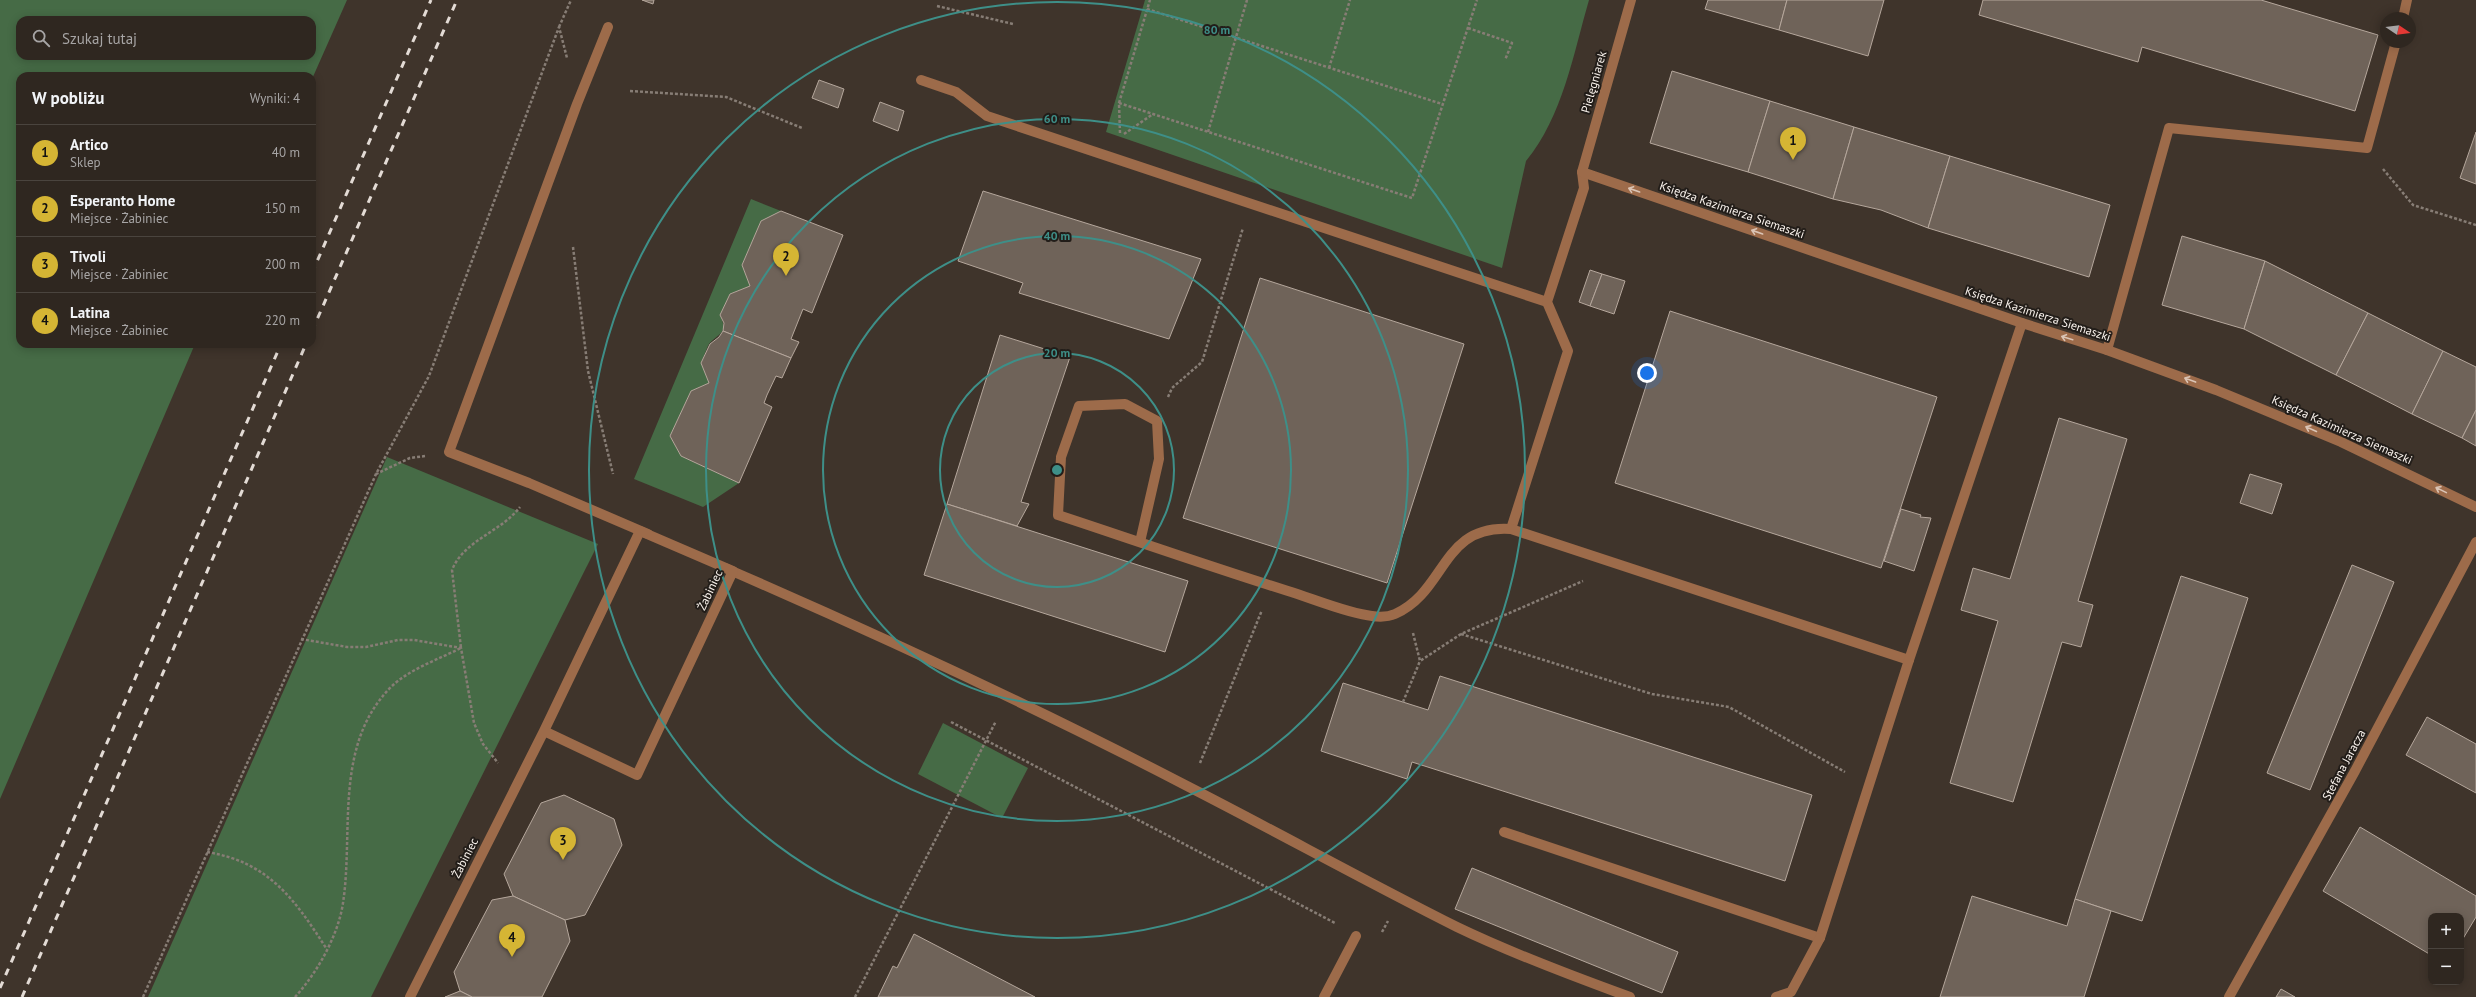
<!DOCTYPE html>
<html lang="pl">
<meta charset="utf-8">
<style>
:root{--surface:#2f2720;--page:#3b332d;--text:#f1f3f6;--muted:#a7a5a5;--line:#4a443e;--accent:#d5b534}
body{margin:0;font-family:"PT Sans",sans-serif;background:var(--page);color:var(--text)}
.controls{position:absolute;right:12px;bottom:12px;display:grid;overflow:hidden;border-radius:8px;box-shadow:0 2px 10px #0003}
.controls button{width:36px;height:36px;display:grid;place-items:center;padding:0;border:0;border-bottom:1px solid var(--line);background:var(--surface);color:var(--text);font:20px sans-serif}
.compass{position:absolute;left:2380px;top:12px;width:36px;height:36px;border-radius:50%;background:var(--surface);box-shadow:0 2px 10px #0003;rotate:103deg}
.you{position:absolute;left:1647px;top:373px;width:14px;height:14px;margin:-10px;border:3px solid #fff;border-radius:50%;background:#1a73e8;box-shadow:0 0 0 6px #1a73e833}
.badge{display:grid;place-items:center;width:26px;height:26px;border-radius:50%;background:var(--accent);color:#111;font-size:13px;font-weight:700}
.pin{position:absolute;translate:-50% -33px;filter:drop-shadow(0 1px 2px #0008)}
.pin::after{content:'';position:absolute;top:21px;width:14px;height:12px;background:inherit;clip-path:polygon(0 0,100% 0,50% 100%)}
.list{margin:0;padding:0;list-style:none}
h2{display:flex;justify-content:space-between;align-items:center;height:52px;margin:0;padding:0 16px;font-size:17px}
h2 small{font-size:13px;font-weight:400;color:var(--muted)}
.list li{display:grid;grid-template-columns:26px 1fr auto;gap:12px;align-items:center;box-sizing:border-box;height:56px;padding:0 16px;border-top:1px solid var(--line)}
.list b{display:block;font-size:15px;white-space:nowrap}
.list p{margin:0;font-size:13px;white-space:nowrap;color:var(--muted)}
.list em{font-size:13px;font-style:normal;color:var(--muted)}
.icon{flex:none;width:22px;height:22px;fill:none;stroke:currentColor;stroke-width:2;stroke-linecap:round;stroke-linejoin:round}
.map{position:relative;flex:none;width:2476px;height:997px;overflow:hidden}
.search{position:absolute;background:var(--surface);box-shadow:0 2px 10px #0003;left:16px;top:16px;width:300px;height:44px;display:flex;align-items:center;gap:10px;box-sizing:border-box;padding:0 14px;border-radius:12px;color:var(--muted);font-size:15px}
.panel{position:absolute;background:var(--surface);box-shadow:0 2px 10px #0003;left:16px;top:72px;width:300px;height:276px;border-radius:12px}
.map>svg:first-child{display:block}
</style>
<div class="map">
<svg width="2476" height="997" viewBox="0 0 2476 997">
<rect width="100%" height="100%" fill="#3f342b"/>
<g fill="#466b46" fill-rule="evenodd">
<path d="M0,0H347L312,79V76H20V344H195L0,799ZM20,20H312V56H20Z"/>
<path d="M1145,0H1589C1573,55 1563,116 1526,161L1502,268L1106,132Z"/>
<path d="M751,199L781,211L761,221L742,265L750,286L730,294L720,315C729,334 718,333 709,344C706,349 704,357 701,363L709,383L691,391L670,436L681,456L739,483L703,507L634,479Z"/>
<polygon points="387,457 598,544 371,997 148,997"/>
<polygon points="943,723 1028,768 1002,818 918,774"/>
</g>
<g fill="#6f6359" stroke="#b5a79c">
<polygon points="642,0 654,0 653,4"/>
<polygon points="1708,0 1787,0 1779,30 1705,9"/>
<polygon points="1787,0 1884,0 1868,56 1779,30"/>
<polygon points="1983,0 2261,0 2378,35 2355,111 2142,47 2138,62 1979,15"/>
<polygon points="1672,71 1770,101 1748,172 1650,143"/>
<polygon points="819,80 844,89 838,108 812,98"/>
<polygon points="1770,101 1854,127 1833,199 1748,172"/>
<polygon points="880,102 904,111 898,131 873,121"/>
<polygon points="1854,127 1950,156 1928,228 1881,210 1833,199"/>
<polygon points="2476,132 2476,184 2460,178"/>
<polygon points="1950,156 2110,205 2089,277 1928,228"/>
<polygon points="983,191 1201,259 1169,339 1019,293 1023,283 958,261"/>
<polygon points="781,211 843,235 812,313 803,309 791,339 799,342 791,358 723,331 724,323 720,315 730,294 750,286 742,265 761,221"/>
<polygon points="2182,236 2265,261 2244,329 2162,305"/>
<polygon points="2265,261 2368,313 2336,375 2244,329"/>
<polygon points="1590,270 1602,274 1590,306 1579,302"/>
<polygon points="1602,274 1625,281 1614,314 1590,306"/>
<polygon points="1260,278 1464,344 1387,583 1183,518"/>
<polygon points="1670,311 1937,397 1881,568 1615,483"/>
<polygon points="2368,313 2443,351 2412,414 2336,375"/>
<polygon points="723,331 791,358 782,378 776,376 767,395 764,403 772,407 739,483 681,456 670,436 691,391 709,383 701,363 710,344 719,337"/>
<polygon points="1000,335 1070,357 1021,502 1029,504 1017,526 947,504"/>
<polygon points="2443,351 2476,367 2476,410 2462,438 2412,414"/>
<polygon points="2476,410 2476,446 2462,438"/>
<polygon points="2059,418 2127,439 2078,601 2093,605 2081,647 2062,642 2013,802 1950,783 1998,621 1961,610 1973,568 2010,579"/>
<polygon points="2250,474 2282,484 2272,514 2240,503"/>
<polygon points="947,504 1188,581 1165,652 924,575"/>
<polygon points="1901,509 1921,515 1920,517 1931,518 1914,571 1884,561"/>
<polygon points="2352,565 2394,582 2310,790 2267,773"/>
<polygon points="2181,576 2248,598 2142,921 2075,899"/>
<polygon points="1440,676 1812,795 1785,881 1412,762 1407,779 1321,751 1343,683 1428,710"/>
<polygon points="2427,717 2476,744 2476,793 2406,755"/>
<polygon points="564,795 614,819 622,845 585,915 565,920 513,896 504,874 541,803"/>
<polygon points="2360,827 2476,896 2476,917 2461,942 2461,916 2431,916 2431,955 2323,891"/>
<polygon points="1472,868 1678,952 1662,993 1455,909"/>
<polygon points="513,896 565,920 570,941 542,997 472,997 460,991 454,972 492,900"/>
<polygon points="1972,896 2067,926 2075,899 2111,911 2084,997 1940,997"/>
<polygon points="914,934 1035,997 878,997 893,966 897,968"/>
<polygon points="2281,989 2295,997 2276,997"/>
<polygon points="460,991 472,997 445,997"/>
</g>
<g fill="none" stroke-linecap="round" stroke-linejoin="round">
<g stroke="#877d75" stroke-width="2.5" stroke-dasharray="3 2" stroke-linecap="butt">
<polyline points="937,6 1013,24"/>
<polyline points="1147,9 1442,104"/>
<polyline points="559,27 571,0"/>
<polyline points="1468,28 1512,43 1505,60"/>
<polyline points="1329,68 1350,0"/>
<polyline points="630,91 726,97 802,128"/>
<polyline points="1119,103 1412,198 1477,0"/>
<polyline points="1208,132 1247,0"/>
<polyline points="1120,133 1119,103 1150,0"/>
<polyline points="1124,134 1153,114"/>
<polyline points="2383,169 2413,205 2476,225"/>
<polyline points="573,247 588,371 613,474"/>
<polyline points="1168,397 1172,388 1202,362 1243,228"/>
<polyline points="425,456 410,458 376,474 429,376 559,27 567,58"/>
<polyline points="1413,633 1420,661 1461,634 1583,581"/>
<polyline points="1461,634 1652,694 1729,707 1845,772"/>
<polyline points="301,639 347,647 366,647 398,640 414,640 461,648 474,723 483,744 498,763"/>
<polyline points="1403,702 1420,661"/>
<polyline points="951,722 1335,923"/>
<polyline points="1200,763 1262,610"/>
<path d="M207,852C268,862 294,898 326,948"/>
<polyline points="1382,932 1388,921"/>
<polyline points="143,997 376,474"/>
<path d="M295,997C317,973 338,936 343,903C354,831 333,744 392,686C410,669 439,659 461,648L452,570C464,540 501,532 520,507"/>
<polyline points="855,997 996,721"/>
</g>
<g stroke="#9d6b4a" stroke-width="10">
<polyline points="2403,18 2407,0"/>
<polyline points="608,27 577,104 449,452 529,483 648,534"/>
<polyline points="921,80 956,92 987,116 1547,302"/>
<polyline points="2107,350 2169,128 2367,148 2396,42"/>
<polyline points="1511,529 1568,351 1547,302 1584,188 1582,172"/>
<path d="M1140,542L1159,459L1157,421L1125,404L1079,406L1061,457L1058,515C1134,540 1211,567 1288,591C1311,598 1349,614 1372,616C1379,617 1388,617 1395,614C1447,591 1441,524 1511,529L1909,660"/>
<path d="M725,568C882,636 1037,708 1189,787C1279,833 1367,882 1457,927C1513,954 1572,976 1630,997"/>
<polyline points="1504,832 1820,938 1909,660 2022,323"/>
<polyline points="1324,997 1356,936"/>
<polyline points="1776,997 1791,992 1820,938"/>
</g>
<g stroke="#9d6b4a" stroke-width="10">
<polyline points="1631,0 1582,172 2022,323 2107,350 2216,390 2341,442 2476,507"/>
<polyline points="410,997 544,731 640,531 733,571 637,775 544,731"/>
<polyline points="2229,997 2355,771 2476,542"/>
</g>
<g stroke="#e3dbd5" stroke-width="3" stroke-dasharray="7 7" stroke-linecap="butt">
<polyline points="312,273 431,0"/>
<polyline points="312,331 457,0"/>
<polyline points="0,988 281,344"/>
<polyline points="22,997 306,344"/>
</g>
</g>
<defs><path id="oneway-shaft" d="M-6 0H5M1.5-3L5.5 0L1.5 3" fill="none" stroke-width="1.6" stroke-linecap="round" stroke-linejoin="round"/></defs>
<g stroke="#dac4b5">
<use href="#oneway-shaft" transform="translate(1634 190) rotate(-161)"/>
<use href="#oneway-shaft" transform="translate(1757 232) rotate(-161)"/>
<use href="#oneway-shaft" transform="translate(2067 338) rotate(-163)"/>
<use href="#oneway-shaft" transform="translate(2190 380) rotate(-160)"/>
<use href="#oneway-shaft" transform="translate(2311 429) rotate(-156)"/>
<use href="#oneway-shaft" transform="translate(2441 490) rotate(-154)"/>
</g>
<g fill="none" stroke="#3e8f88" stroke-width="2">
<circle cx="1057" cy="470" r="117"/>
<circle cx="1057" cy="470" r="234"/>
<circle cx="1057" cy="470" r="351"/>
<circle cx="1057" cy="470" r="468"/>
</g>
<g text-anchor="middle" stroke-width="4" stroke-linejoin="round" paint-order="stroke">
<g font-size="12" fill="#fbf4ee" stroke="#221d19">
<text transform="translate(1594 82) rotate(-74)" y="4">Pielęgniarek</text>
<text transform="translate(1732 210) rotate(19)" y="4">Księdza Kazimierza Siemaszki</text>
<text transform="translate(2038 314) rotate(18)" y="4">Księdza Kazimierza Siemaszki</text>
<text transform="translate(2342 430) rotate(24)" y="4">Księdza Kazimierza Siemaszki</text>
<text transform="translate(710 590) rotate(-65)" y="4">Żabiniec</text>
<text transform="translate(2344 765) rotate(-62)" y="4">Stefana Jaracza</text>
<text transform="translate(465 858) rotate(-63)" y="4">Żabiniec</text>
</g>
</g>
<circle cx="1057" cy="470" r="6" fill="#3e8f88" stroke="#221d19" stroke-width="2"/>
<g font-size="12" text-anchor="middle" font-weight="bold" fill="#3e8f88" stroke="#221d19" stroke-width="4" stroke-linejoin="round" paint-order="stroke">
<text x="1217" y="34">80 m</text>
<text x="1057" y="123">60 m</text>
<text x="1057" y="240">40 m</text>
<text x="1057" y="357">20 m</text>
</g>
</svg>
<div class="controls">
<button>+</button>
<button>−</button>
</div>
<svg class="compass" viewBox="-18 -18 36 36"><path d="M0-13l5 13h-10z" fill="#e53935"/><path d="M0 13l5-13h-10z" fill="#a7a5a5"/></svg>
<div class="you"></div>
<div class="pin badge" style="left:1793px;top:160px">1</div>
<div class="pin badge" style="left:786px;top:276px">2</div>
<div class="pin badge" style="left:563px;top:860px">3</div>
<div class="pin badge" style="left:512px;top:957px">4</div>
<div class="search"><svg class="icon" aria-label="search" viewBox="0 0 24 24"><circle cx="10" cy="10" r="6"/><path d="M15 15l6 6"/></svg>Szukaj tutaj</div>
<section class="panel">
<h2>W pobliżu<small>Wyniki: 4</small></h2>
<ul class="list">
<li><span class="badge">1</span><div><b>Artico</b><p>Sklep</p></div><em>40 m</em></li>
<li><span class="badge">2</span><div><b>Esperanto Home</b><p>Miejsce · Żabiniec</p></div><em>150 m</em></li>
<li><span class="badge">3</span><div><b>Tivoli</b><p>Miejsce · Żabiniec</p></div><em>200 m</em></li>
<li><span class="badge">4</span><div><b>Latina</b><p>Miejsce · Żabiniec</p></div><em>220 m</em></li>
</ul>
</section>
</div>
